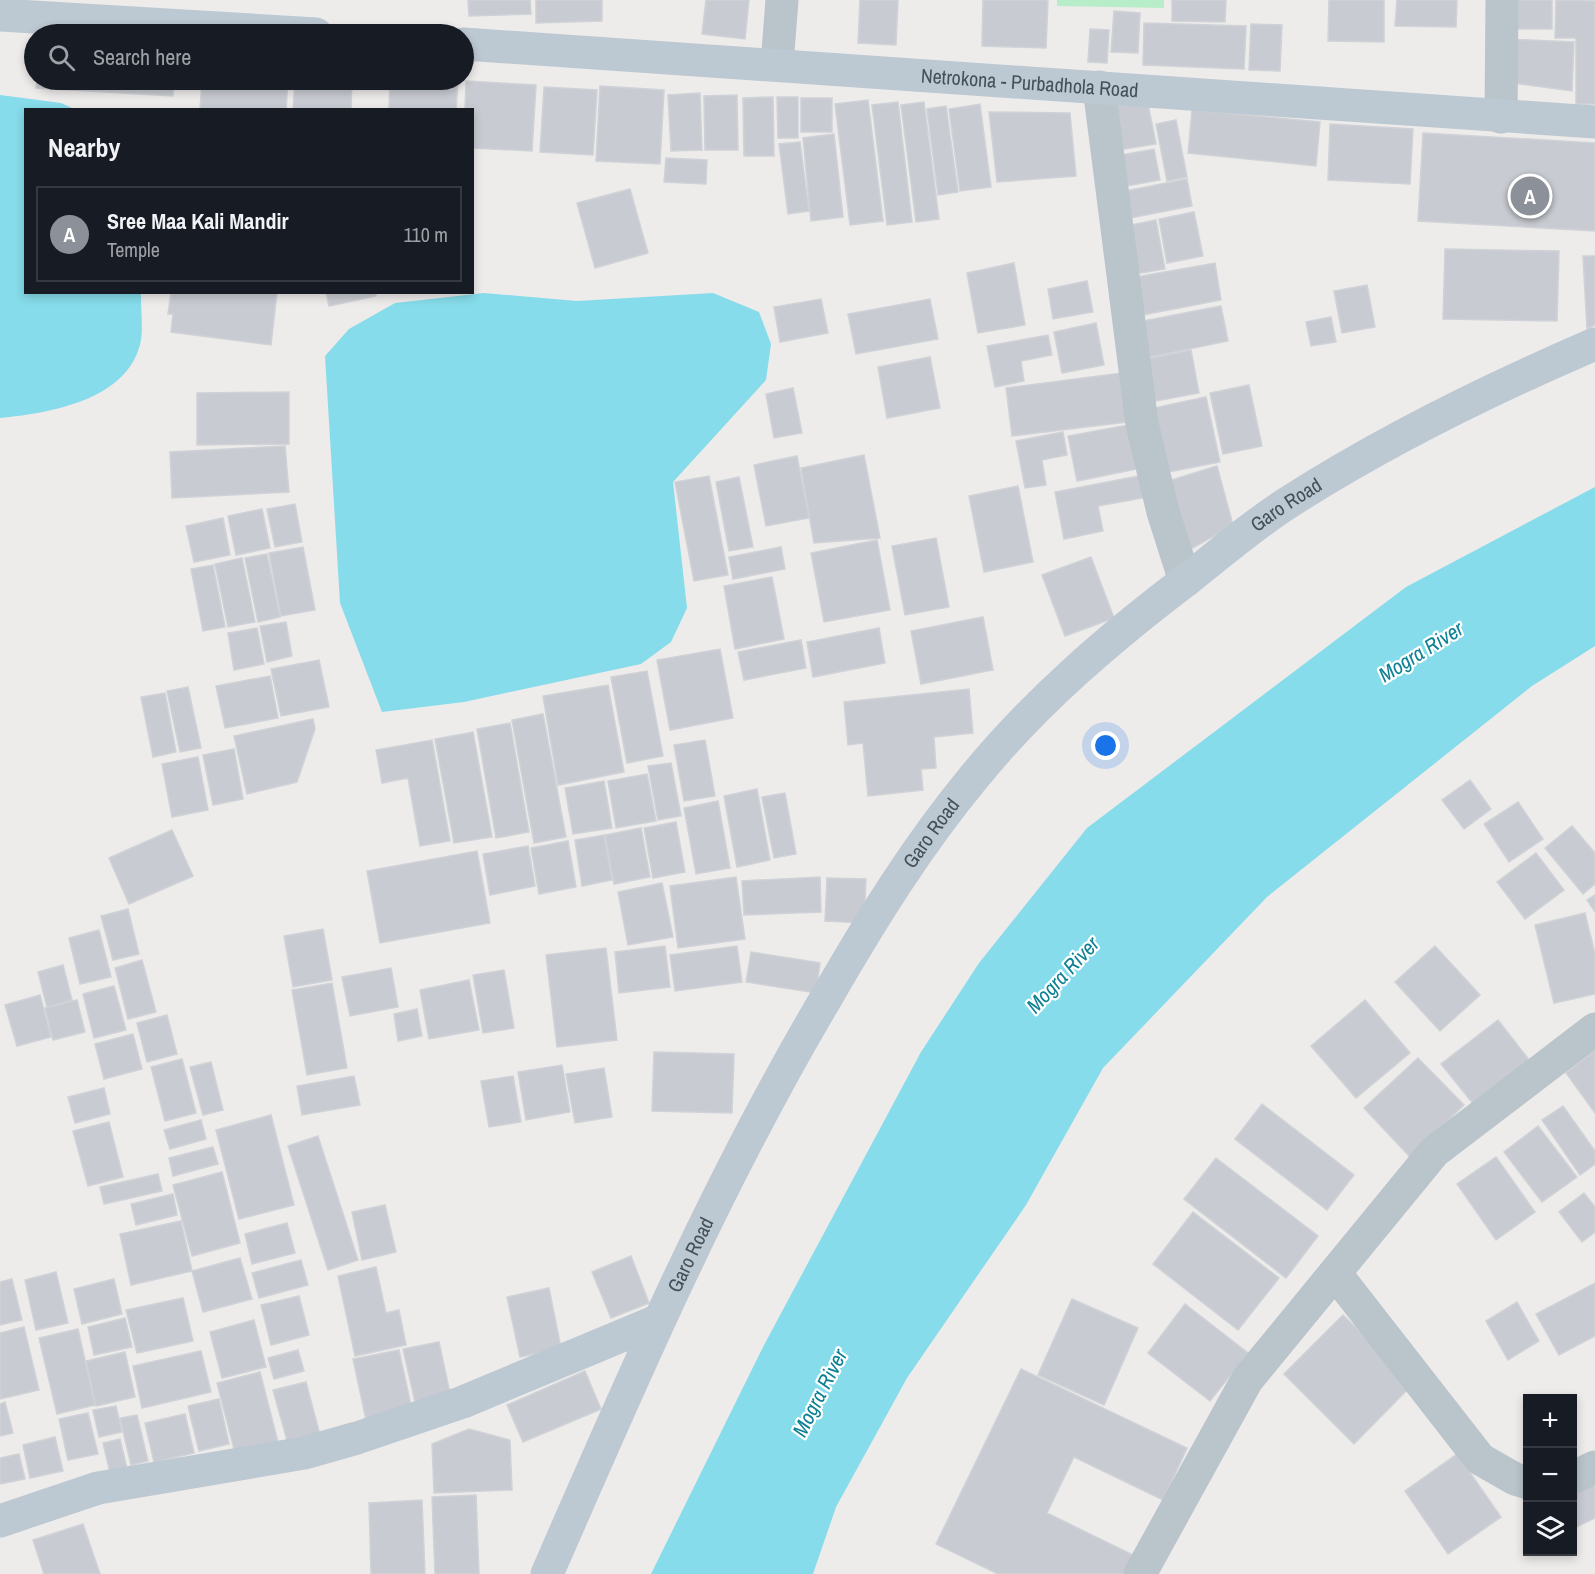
<!DOCTYPE html>
<meta charset="utf-8">
<style>
:root{--surface:#171b24;--page:#20242c;--text:#f1f3f6;--muted:#9ea1a6;--line:#363941;--accent:#8c9099}
body{margin:0;font-family:"Archivo Narrow",sans-serif;background:var(--page);color:var(--text)}
.controls{position:absolute;right:18px;bottom:18px;display:grid;overflow:hidden;border-radius:0px;box-shadow:0 3px 9px #0003}
.controls button{width:54px;height:54px;display:grid;place-items:center;padding:0;border:0;border-bottom:2px solid var(--line);background:var(--surface);color:var(--text);font:30px sans-serif}
.you{position:absolute;left:1106px;top:746px;width:21px;height:21px;margin:-15px;border:4px solid #fff;border-radius:50%;background:#1a73e8;box-shadow:0 0 0 9px #1a73e833}
.badge{display:grid;place-items:center;width:39px;height:39px;border-radius:50%;background:var(--accent);color:#fff;font-size:20px;font-weight:700}
.pin{position:absolute;translate:-50% -50%;border:3px solid #fff;box-shadow:0 2px 6px #0006}
.list{margin:0;padding:0;list-style:none}
h2{display:flex;justify-content:space-between;align-items:center;height:78px;margin:0;padding:0 24px;font-size:26px}
h2 small{font-size:20px;font-weight:400;color:var(--muted)}
.list li{display:grid;grid-template-columns:39px 1fr auto;gap:18px;align-items:center;box-sizing:border-box;height:96px;margin:0 12px 12px;padding:0 12px;border:2px solid var(--line);border-radius:0px}
.list b{display:block;font-size:22px;white-space:nowrap}
.list p{margin:0;font-size:20px;white-space:nowrap;color:var(--muted)}
.list em{font-size:20px;font-style:normal;color:var(--muted)}
.icon{flex:none;width:33px;height:33px;fill:none;stroke:currentColor;stroke-width:2;stroke-linecap:round;stroke-linejoin:round}
.map{position:relative;flex:none;width:1595px;height:1574px;overflow:hidden}
.search{position:absolute;background:var(--surface);box-shadow:0 3px 9px #0003;left:24px;top:24px;width:450px;height:66px;display:flex;align-items:center;gap:15px;box-sizing:border-box;padding:0 21px;border-radius:33px;color:var(--muted);font-size:22px}
.panel{position:absolute;background:var(--surface);box-shadow:0 3px 9px #0003;left:24px;top:108px;width:450px;height:186px;border-radius:0px}
.map>svg:first-child{display:block}
</style>
<div class="map">
<svg width="1595" height="1574" viewBox="0 0 1595 1574">
<rect width="100%" height="100%" fill="#eeebeb"/>
<polygon fill="#b8edc9" points="1057,0 1164,0 1164,8 1057,6"/>
<g fill="#86dcea">
<path d="M0,95L61,103L74,109L26,110V292L141,293V298C141,312 143,327 141,340C130,400 50,413 0,418Z"/>
<polygon points="484,293 577,301 713,293 759,312 771,344 766,380 673,482 687,608 671,642 641,664 464,702 382,712 340,603 325,356 349,329 395,303"/>
<polygon points="1595,487 1595,646 1532,686 1267,897 1103,1068 1026,1205 907,1378 836,1507 813,1574 651,1574 763,1347 921,1052 979,963 1087,828 1406,587"/>
</g>
<g fill="#c8cbd1" stroke="#cfd2d7" stroke-width="1.5">
<polygon points="468,0 530,0 531,14 469,16"/>
<polygon points="536,0 602,0 602,21 536,23"/>
<polygon points="706,0 749,0 745,39 702,34"/>
<polygon points="860,0 898,0 896,45 858,43"/>
<polygon points="983,0 1048,0 1046,48 982,46"/>
<polygon points="1172,0 1226,0 1225,22 1172,21"/>
<polygon points="1329,0 1384,0 1384,42 1328,41"/>
<polygon points="1397,0 1457,0 1456,27 1395,26"/>
<polygon points="1504,0 1552,0 1552,29 1503,29"/>
<polygon points="1556,0 1595,1 1595,104 1576,104 1576,38 1555,38"/>
<polygon points="1114,11 1140,13 1138,53 1111,52"/>
<polygon points="1144,23 1246,26 1244,69 1143,65"/>
<polygon points="1251,24 1282,25 1280,71 1249,70"/>
<polygon points="1090,29 1109,30 1107,63 1088,62"/>
<polygon points="1506,39 1574,42 1572,91 1506,82"/>
<polygon points="37,80 174,80 173,96 36,88"/>
<polygon points="202,80 288,80 286,110 200,110"/>
<polygon points="295,80 352,80 351,110 293,110"/>
<polygon points="390,80 458,80 456,110 389,110"/>
<polygon points="466,81 536,85 532,151 472,148 472,110 465,110"/>
<polygon points="600,86 664,90 660,164 596,161"/>
<polygon points="544,87 597,90 593,155 540,152"/>
<polygon points="700,93 702,150 671,151 668,95"/>
<polygon points="1146,94 1156,144 1113,151 1104,102"/>
<polygon points="737,95 738,150 705,150 704,96"/>
<polygon points="773,97 774,156 744,156 743,98"/>
<polygon points="777,97 798,97 798,138 778,138"/>
<rect x="801" y="98" width="31" height="34"/>
<polygon points="868,100 883,221 850,225 835,104"/>
<polygon points="898,102 912,222 887,225 872,105"/>
<polygon points="924,102 939,219 916,222 901,105"/>
<polygon points="980,104 991,187 960,191 949,109"/>
<polygon points="946,106 958,192 938,195 927,109"/>
<polygon points="1192,110 1320,122 1316,166 1188,153"/>
<polygon points="989,112 1070,113 1076,176 997,182"/>
<polygon points="1176,120 1187,177 1167,181 1156,124"/>
<polygon points="1330,124 1413,129 1410,184 1328,180"/>
<polygon points="1423,133 1595,143 1595,231 1418,221"/>
<polygon points="834,134 843,217 811,221 803,138"/>
<polygon points="800,142 809,211 788,214 779,144"/>
<polygon points="1154,149 1160,180 1121,187 1115,156"/>
<polygon points="666,158 707,160 706,184 664,182"/>
<polygon points="1187,179 1192,206 1125,219 1120,192"/>
<polygon points="630,189 648,253 595,268 577,203"/>
<polygon points="1194,212 1203,256 1167,263 1159,219"/>
<polygon points="1156,220 1165,269 1135,274 1126,226"/>
<polygon points="1445,249 1559,251 1557,321 1443,319"/>
<polygon points="1583,256 1595,256 1595,325 1587,329"/>
<polygon points="1014,263 1025,325 978,333 967,273"/>
<polygon points="1215,263 1221,300 1137,316 1130,278"/>
<polygon points="1087,281 1093,312 1053,319 1048,289"/>
<polygon points="1367,285 1375,327 1342,333 1334,291"/>
<polygon points="171,292 277,292 271,345 171,332 173,314 168,314"/>
<polygon points="326,292 375,292 376,296 329,306"/>
<polygon points="821,299 828,333 780,342 774,307"/>
<polygon points="930,299 938,339 856,354 848,314"/>
<polygon points="1221,306 1228,341 1145,358 1138,322"/>
<polygon points="1331,317 1336,342 1311,346 1306,322"/>
<polygon points="1096,323 1104,365 1062,373 1054,332"/>
<polygon points="1048,335 1052,355 1021,361 1024,381 995,387 987,346"/>
<polygon points="1191,350 1199,393 1151,402 1142,360"/>
<polygon points="930,357 940,408 887,418 878,367"/>
<polygon points="1121,373 1127,422 1012,436 1006,388"/>
<polygon points="1249,385 1262,446 1223,454 1210,393"/>
<polygon points="793,388 802,433 774,438 766,394"/>
<polygon points="289,392 289,444 197,445 197,393"/>
<polygon points="1206,397 1220,462 1163,473 1149,409"/>
<polygon points="1133,424 1142,468 1077,481 1068,436"/>
<polygon points="1063,432 1067,455 1042,460 1046,485 1025,488 1016,441"/>
<polygon points="285,446 289,492 172,498 170,452"/>
<polygon points="864,455 880,538 814,543 801,468"/>
<polygon points="797,456 809,518 766,526 754,465"/>
<polygon points="1217,466 1233,525 1186,552 1165,482"/>
<polygon points="1144,475 1148,497 1098,506 1103,531 1064,539 1055,492"/>
<polygon points="709,476 728,575 694,581 675,482"/>
<polygon points="739,477 753,547 729,551 716,482"/>
<polygon points="1018,486 1033,562 984,572 969,496"/>
<polygon points="295,504 302,542 275,547 267,509"/>
<polygon points="262,509 270,548 236,555 228,516"/>
<polygon points="223,518 230,555 194,562 186,526"/>
<polygon points="936,538 949,607 905,615 892,546"/>
<polygon points="877,540 890,610 824,622 811,553"/>
<polygon points="303,547 315,610 281,616 269,553"/>
<polygon points="781,547 785,569 733,579 729,557"/>
<polygon points="267,554 280,617 258,622 245,558"/>
<polygon points="1091,557 1114,618 1065,636 1042,575"/>
<polygon points="242,558 255,622 228,627 215,564"/>
<polygon points="213,565 225,627 203,631 191,569"/>
<polygon points="772,577 784,639 735,649 724,586"/>
<polygon points="983,617 993,670 921,684 911,631"/>
<polygon points="286,622 292,656 267,662 260,626"/>
<polygon points="257,628 264,664 234,670 228,633"/>
<polygon points="879,628 885,663 813,677 807,642"/>
<polygon points="801,640 806,668 744,680 738,652"/>
<polygon points="720,649 733,718 670,730 657,660"/>
<polygon points="319,660 329,707 281,716 271,669"/>
<polygon points="647,671 663,756 627,763 611,677"/>
<polygon points="270,676 278,718 225,728 216,686"/>
<polygon points="608,685 624,772 558,785 543,696"/>
<polygon points="188,687 201,748 180,752 167,691"/>
<polygon points="969,689 973,733 934,737 936,768 921,769 923,790 868,796 863,743 848,745 844,702"/>
<polygon points="165,693 176,752 153,757 141,697"/>
<polygon points="543,714 566,837 534,843 512,720"/>
<polygon points="313,719 315,729 297,782 247,794 234,736"/>
<polygon points="510,723 529,832 496,838 477,729"/>
<polygon points="473,732 492,837 454,843 435,739"/>
<polygon points="432,740 450,841 420,846 408,778 382,783 376,750"/>
<polygon points="705,740 715,796 684,801 674,745"/>
<polygon points="234,749 243,799 213,805 203,755"/>
<polygon points="198,757 208,810 172,817 162,764"/>
<polygon points="671,763 681,816 658,820 648,766"/>
<polygon points="647,774 656,821 616,828 608,781"/>
<polygon points="1470,780 1491,809 1464,829 1442,800"/>
<polygon points="604,781 612,828 573,834 565,788"/>
<polygon points="757,789 770,860 737,867 724,796"/>
<polygon points="785,793 796,854 774,858 762,797"/>
<polygon points="718,801 730,868 696,874 684,808"/>
<polygon points="1518,802 1543,839 1509,862 1484,824"/>
<polygon points="676,822 685,872 653,878 644,828"/>
<polygon points="1572,826 1595,853 1595,884 1583,894 1545,848"/>
<polygon points="641,828 650,877 614,884 605,835"/>
<polygon points="172,830 193,876 129,904 109,858"/>
<polygon points="604,835 612,880 582,886 575,840"/>
<polygon points="568,841 576,887 539,894 531,848"/>
<polygon points="528,846 535,886 490,895 483,854"/>
<polygon points="477,851 490,923 380,943 367,871"/>
<polygon points="1536,853 1564,890 1525,919 1497,882"/>
<polygon points="736,877 745,939 678,948 670,886"/>
<polygon points="820,877 821,912 744,915 742,881"/>
<polygon points="827,878 866,879 864,923 825,921"/>
<polygon points="662,883 673,937 628,945 618,892"/>
<polygon points="1595,895 1595,912 1587,900"/>
<polygon points="128,909 139,954 113,960 101,916"/>
<polygon points="1585,913 1595,954 1595,994 1554,1003 1535,925"/>
<polygon points="323,929 332,980 293,987 284,936"/>
<polygon points="99,930 111,977 80,984 69,938"/>
<polygon points="665,946 670,987 619,993 615,952"/>
<polygon points="737,946 742,982 675,991 670,955"/>
<polygon points="1435,946 1480,995 1440,1031 1395,982"/>
<polygon points="606,948 617,1040 557,1047 546,955"/>
<polygon points="751,952 820,963 816,993 746,982"/>
<polygon points="142,960 156,1012 128,1019 115,968"/>
<polygon points="63,965 72,1000 47,1007 38,972"/>
<polygon points="391,968 398,1007 350,1016 342,977"/>
<polygon points="504,970 514,1028 483,1033 473,975"/>
<polygon points="469,980 479,1030 429,1039 420,990"/>
<polygon points="332,983 347,1068 307,1075 292,990"/>
<polygon points="114,986 126,1030 94,1038 83,994"/>
<polygon points="40,995 51,1037 17,1046 5,1005"/>
<polygon points="77,1000 85,1032 53,1040 45,1008"/>
<polygon points="1365,1000 1410,1053 1356,1098 1311,1046"/>
<polygon points="417,1009 422,1036 398,1041 394,1014"/>
<polygon points="167,1015 177,1054 147,1062 137,1023"/>
<polygon points="1498,1020 1530,1061 1474,1105 1441,1064"/>
<polygon points="133,1034 142,1069 104,1079 95,1044"/>
<polygon points="1595,1050 1595,1113 1566,1073"/>
<polygon points="654,1052 734,1054 732,1113 652,1111"/>
<polygon points="1418,1058 1464,1105 1410,1157 1364,1108"/>
<polygon points="182,1059 196,1113 165,1121 151,1067"/>
<polygon points="211,1062 223,1110 203,1115 190,1067"/>
<polygon points="562,1065 570,1112 526,1120 518,1072"/>
<polygon points="604,1068 612,1117 575,1123 566,1074"/>
<polygon points="354,1076 360,1105 302,1115 297,1086"/>
<polygon points="513,1076 521,1122 489,1127 481,1081"/>
<polygon points="104,1088 110,1114 75,1123 68,1097"/>
<polygon points="1262,1104 1354,1175 1327,1210 1235,1139"/>
<polygon points="1563,1106 1595,1151 1595,1164 1580,1175 1542,1120"/>
<polygon points="271,1115 294,1205 239,1219 216,1130"/>
<polygon points="201,1120 206,1139 170,1149 164,1130"/>
<polygon points="109,1122 123,1177 88,1186 73,1131"/>
<polygon points="1538,1126 1577,1177 1542,1202 1504,1152"/>
<polygon points="318,1136 358,1260 328,1270 288,1146"/>
<polygon points="213,1147 218,1164 173,1176 169,1158"/>
<polygon points="1496,1157 1535,1212 1496,1240 1457,1184"/>
<polygon points="1216,1158 1318,1236 1286,1278 1184,1199"/>
<polygon points="222,1172 240,1243 192,1256 173,1185"/>
<polygon points="158,1174 162,1191 104,1204 100,1187"/>
<polygon points="1584,1193 1595,1207 1595,1232 1582,1242 1559,1212"/>
<polygon points="173,1194 177,1215 136,1225 131,1204"/>
<polygon points="385,1205 396,1252 362,1260 352,1212"/>
<polygon points="1193,1212 1279,1278 1238,1330 1153,1264"/>
<polygon points="181,1221 192,1271 131,1285 120,1234"/>
<polygon points="287,1223 295,1253 252,1264 245,1234"/>
<polygon points="631,1256 649,1303 611,1318 592,1272"/>
<polygon points="240,1258 252,1299 203,1312 192,1271"/>
<polygon points="301,1260 308,1285 259,1298 252,1273"/>
<polygon points="376,1267 386,1313 399,1310 406,1345 355,1356 338,1276"/>
<polygon points="56,1272 68,1323 36,1330 25,1280"/>
<polygon points="12,1279 22,1320 0,1325 0,1282"/>
<polygon points="114,1279 122,1314 82,1324 74,1289"/>
<polygon points="1595,1283 1595,1336 1559,1355 1536,1314"/>
<polygon points="549,1288 561,1348 520,1357 507,1297"/>
<polygon points="299,1296 309,1335 271,1345 261,1305"/>
<polygon points="183,1298 193,1341 137,1353 126,1310"/>
<polygon points="1072,1299 1138,1328 1104,1405 1038,1375"/>
<polygon points="1517,1302 1539,1341 1508,1360 1486,1321"/>
<polygon points="1185,1304 1248,1353 1210,1401 1148,1353"/>
<polygon points="1343,1315 1413,1384 1354,1444 1284,1374"/>
<polygon points="125,1318 132,1347 94,1355 88,1327"/>
<polygon points="254,1320 266,1367 222,1378 210,1332"/>
<polygon points="24,1327 39,1390 0,1399 0,1333"/>
<polygon points="78,1329 95,1405 57,1414 39,1338"/>
<polygon points="439,1342 450,1393 415,1402 403,1349"/>
<polygon points="298,1350 304,1371 274,1379 268,1358"/>
<polygon points="399,1350 412,1410 366,1420 353,1359"/>
<polygon points="201,1351 211,1392 142,1408 133,1366"/>
<polygon points="125,1352 135,1397 96,1406 86,1361"/>
<polygon points="1021,1369 1187,1448 1163,1500 1074,1457 1047,1513 1135,1556 1127,1574 998,1574 936,1544"/>
<polygon points="585,1371 601,1409 523,1442 507,1405"/>
<polygon points="260,1372 278,1442 235,1453 217,1383"/>
<polygon points="306,1382 320,1435 288,1444 273,1390"/>
<polygon points="219,1399 229,1444 199,1451 188,1406"/>
<polygon points="5,1402 13,1433 0,1436 0,1404"/>
<polygon points="116,1406 122,1432 99,1437 93,1410"/>
<polygon points="88,1413 98,1454 68,1460 59,1419"/>
<polygon points="185,1414 194,1453 154,1462 145,1423"/>
<polygon points="137,1415 148,1461 131,1465 120,1418"/>
<polygon points="469,1429 510,1440 512,1490 434,1493 432,1444"/>
<polygon points="55,1437 63,1471 30,1478 23,1445"/>
<polygon points="120,1439 128,1473 111,1477 103,1443"/>
<polygon points="19,1454 25,1479 0,1484 0,1458"/>
<polygon points="1457,1454 1501,1517 1448,1554 1405,1491"/>
<polygon points="1591,1476 1595,1486 1595,1518 1572,1529 1572,1485"/>
<polygon points="476,1495 479,1574 435,1574 432,1497"/>
<polygon points="422,1500 425,1574 371,1574 369,1503"/>
<polygon points="83,1524 100,1574 44,1574 33,1540"/>
</g>
<g fill="none" stroke-linecap="round" stroke-linejoin="round">
<g stroke="#b9c4cb" stroke-width="33">
<polyline points="777,64 782,0"/>
<polyline points="1099,87 1142,424 1163,512 1185,581"/>
<polyline points="1501,117 1502,0"/>
<polyline points="1335,1273 1480,1459 1515,1479 1528,1483"/>
<polyline points="1572,1478 1595,1467"/>
<polyline points="1140,1574 1247,1380 1434,1152 1595,1029"/>
</g>
<g stroke="#bcc8d2" stroke-width="33">
<polyline points="0,15 316,34"/>
<path id="s1" d="M464,44L1595,122"/>
<polyline points="0,1521 98,1488 304,1453 357,1438 463,1402 657,1321"/>
<path id="s2" d="M547,1574C632,1379 716,1184 825,1000C870,922 916,847 974,777C1036,701 1111,637 1189,578C1222,552 1254,524 1289,502C1386,440 1490,389 1595,344"/>
</g>
</g>
<g text-anchor="middle" stroke-width="4.5" stroke-linejoin="round" paint-order="stroke">
<g font-size="20" fill="#445058" stroke="#fff">
<text dy="7" stroke="none"><textPath href="#s1" startOffset="567">Netrokona - Purbadhola Road</textPath></text>
<text dy="7" stroke="none"><textPath href="#s2" startOffset="1322">Garo Road</textPath></text>
<text dy="7" stroke="none"><textPath href="#s2" startOffset="836">Garo Road</textPath></text>
<text dy="7" stroke="none"><textPath href="#s2" startOffset="350">Garo Road</textPath></text>
</g>
<g font-size="21" font-style="italic" fill="#0d8194" stroke="#fff">
<text transform="translate(1421 652) rotate(-32)" y="7">Mogra River</text>
<text transform="translate(1063 975) rotate(-47)" y="7">Mogra River</text>
<text transform="translate(820 1393) rotate(-63)" y="7">Mogra River</text>
</g>
</g>
</svg>
<div class="controls">
<button>+</button>
<button>−</button>
<button><svg class="icon" aria-label="layers" viewBox="0 0 24 24"><path d="M12 4l9 5-9 5-9-5zM3 14l9 5 9-5"/></svg></button>
</div>
<div class="you"></div>
<div class="pin badge" style="left:1530px;top:196px">A</div>
<div class="search"><svg class="icon" aria-label="search" viewBox="0 0 24 24"><circle cx="10" cy="10" r="6"/><path d="M15 15l6 6"/></svg>Search here</div>
<section class="panel">
<h2>Nearby<small></small></h2>
<ul class="list">
<li><span class="badge">A</span><div><b>Sree Maa Kali Mandir</b><p>Temple</p></div><em>110 m</em></li>
</ul>
</section>
</div>
